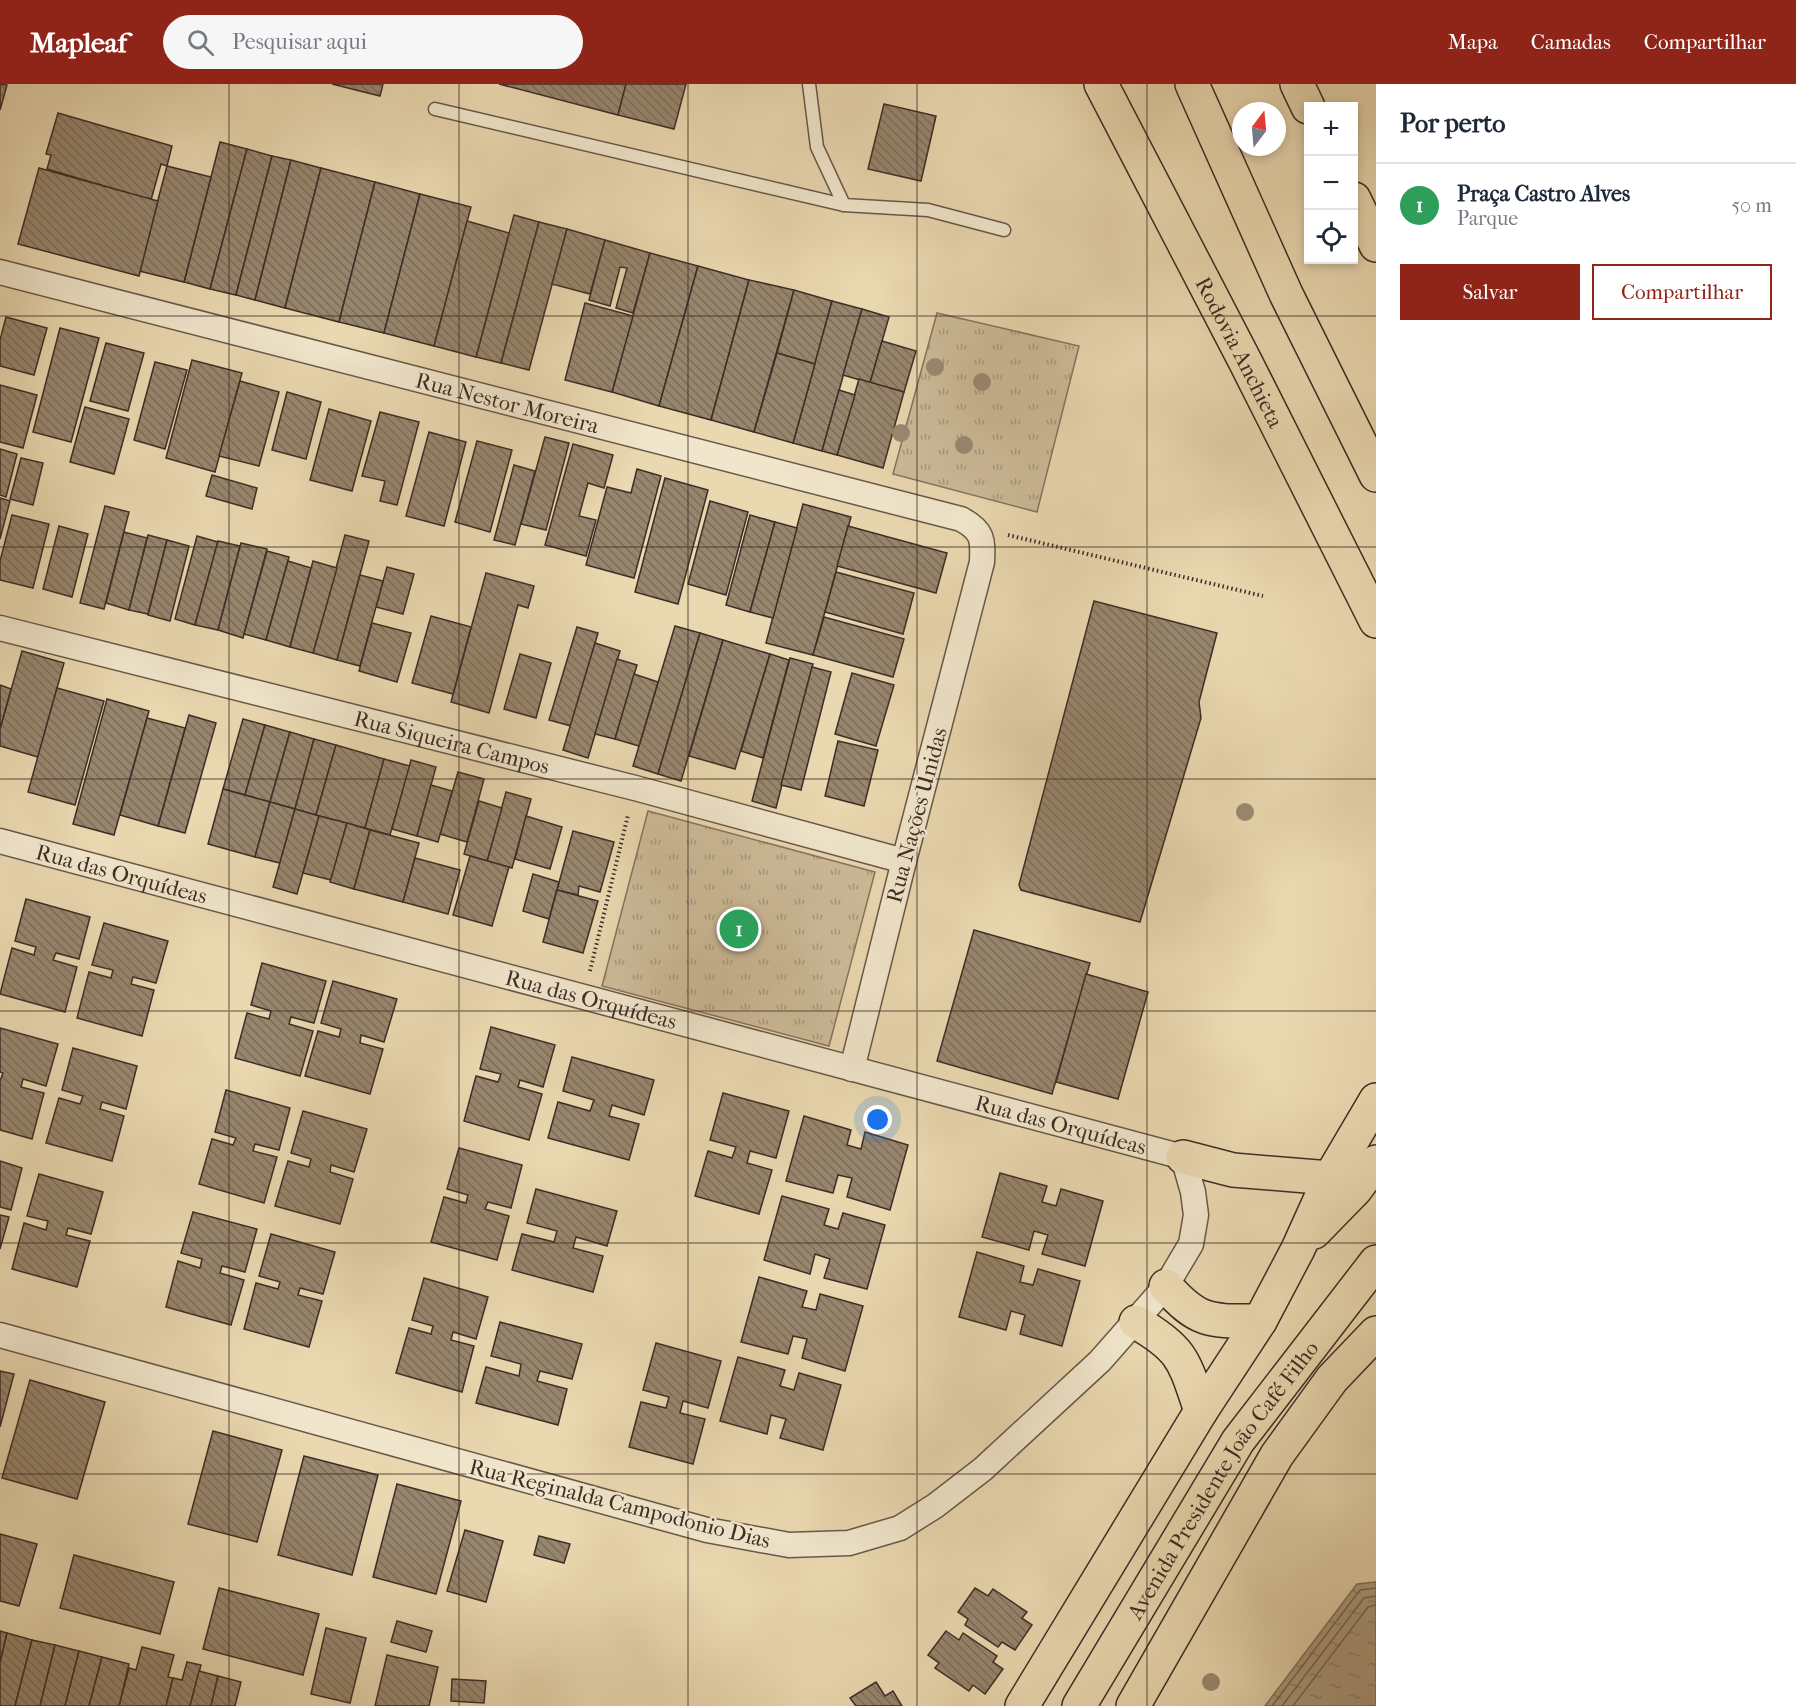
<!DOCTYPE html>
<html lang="pt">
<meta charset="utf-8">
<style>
:root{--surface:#fff;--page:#f6f6f7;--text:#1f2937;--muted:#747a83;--line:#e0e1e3;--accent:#8f2418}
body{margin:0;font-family:"IM FELL French Canon",serif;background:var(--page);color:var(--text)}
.controls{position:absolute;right:18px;top:18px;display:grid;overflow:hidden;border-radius:0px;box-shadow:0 3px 9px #0003}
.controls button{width:54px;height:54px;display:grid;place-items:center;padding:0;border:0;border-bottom:2px solid var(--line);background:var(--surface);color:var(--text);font:30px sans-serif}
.compass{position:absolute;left:1232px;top:18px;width:54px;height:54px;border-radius:50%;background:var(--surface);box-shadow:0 3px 9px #0003;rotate:16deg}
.you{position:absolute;left:878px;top:1036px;width:21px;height:21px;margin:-15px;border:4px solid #fff;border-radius:50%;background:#1a73e8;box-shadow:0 0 0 9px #1a73e833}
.badge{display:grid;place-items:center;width:39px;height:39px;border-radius:50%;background:var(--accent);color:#fff;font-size:20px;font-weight:700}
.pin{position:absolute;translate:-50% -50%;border:3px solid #fff;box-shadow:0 2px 6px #0006}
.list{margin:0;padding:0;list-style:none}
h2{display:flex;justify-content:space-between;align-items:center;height:78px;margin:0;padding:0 24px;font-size:26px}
h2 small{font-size:20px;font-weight:400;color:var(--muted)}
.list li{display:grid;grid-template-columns:39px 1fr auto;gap:18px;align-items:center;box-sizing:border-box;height:84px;padding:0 24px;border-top:2px solid var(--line)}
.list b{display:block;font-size:22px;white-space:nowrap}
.list p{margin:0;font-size:20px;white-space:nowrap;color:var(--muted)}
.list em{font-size:20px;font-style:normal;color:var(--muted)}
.actions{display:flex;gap:12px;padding:18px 24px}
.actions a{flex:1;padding:14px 0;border:2px solid var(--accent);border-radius:0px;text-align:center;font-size:21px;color:var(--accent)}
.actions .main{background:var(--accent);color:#fff}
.icon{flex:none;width:33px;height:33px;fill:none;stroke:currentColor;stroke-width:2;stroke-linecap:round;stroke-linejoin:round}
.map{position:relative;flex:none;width:1376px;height:1622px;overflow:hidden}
header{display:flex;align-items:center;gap:36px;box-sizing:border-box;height:84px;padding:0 30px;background:var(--accent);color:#fff}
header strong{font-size:28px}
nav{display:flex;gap:33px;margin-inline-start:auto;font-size:21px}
.search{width:420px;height:54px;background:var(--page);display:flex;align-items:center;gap:15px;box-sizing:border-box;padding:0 21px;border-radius:33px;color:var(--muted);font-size:22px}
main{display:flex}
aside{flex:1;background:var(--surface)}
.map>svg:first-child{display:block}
</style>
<header>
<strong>Mapleaf</strong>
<div class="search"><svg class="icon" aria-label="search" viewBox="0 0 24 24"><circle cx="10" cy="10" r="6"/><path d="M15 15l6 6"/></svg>Pesquisar aqui</div>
<nav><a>Mapa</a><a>Camadas</a><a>Compartilhar</a></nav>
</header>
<main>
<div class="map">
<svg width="1376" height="1622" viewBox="0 0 1376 1622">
<defs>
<pattern id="park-tufts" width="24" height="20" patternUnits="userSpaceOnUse" patternTransform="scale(1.5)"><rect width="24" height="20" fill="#cdbb99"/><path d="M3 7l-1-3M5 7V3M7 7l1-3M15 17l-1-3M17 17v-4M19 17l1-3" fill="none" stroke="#a8987d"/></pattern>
<pattern id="water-ripples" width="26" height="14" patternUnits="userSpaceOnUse" patternTransform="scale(1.5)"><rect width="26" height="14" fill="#af9e81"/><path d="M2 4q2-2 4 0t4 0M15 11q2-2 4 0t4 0" fill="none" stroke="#90816a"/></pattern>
<pattern id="building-back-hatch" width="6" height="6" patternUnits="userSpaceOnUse" patternTransform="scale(1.5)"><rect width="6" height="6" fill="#97866e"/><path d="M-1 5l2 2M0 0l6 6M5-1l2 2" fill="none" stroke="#7c6e5a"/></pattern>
</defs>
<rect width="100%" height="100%" fill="#ead8b0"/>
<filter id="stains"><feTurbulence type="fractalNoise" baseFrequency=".00333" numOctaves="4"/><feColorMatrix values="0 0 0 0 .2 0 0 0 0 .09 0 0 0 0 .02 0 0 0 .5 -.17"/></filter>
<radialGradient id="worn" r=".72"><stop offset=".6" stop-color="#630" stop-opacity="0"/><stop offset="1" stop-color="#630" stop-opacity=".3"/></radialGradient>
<g fill="url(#park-tufts)" stroke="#857460" stroke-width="1.5">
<polygon points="937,229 1079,262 1037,428 893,390"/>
<polygon points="648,727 875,788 829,962 602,902"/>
</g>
<polygon fill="url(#water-ripples)" stroke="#81715d" stroke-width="1.5" points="1376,1498 1376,1622 1265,1622 1357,1500"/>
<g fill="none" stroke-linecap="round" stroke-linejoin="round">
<g stroke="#766654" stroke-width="1.5">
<polyline points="1272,1622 1360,1506 1376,1504"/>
<polyline points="1282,1622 1364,1514 1376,1512"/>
<polyline points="1293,1622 1368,1523 1376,1521"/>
</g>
</g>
<g fill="url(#building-back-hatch)" stroke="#3d2d27" stroke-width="1.5">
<polygon points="0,0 7,1 0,26"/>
<polygon points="332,0 383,0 380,12"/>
<polygon points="499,0 626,0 618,31"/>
<polygon points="626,0 686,0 674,45 618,31"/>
<polygon points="884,20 936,32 921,97 868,85"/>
<polygon points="58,29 172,62 167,82 161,80 151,116 47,85 51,71 46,70"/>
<polygon points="220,58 247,65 210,205 184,198"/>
<polygon points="247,65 272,72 236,211 210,205"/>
<polygon points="272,72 291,76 255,216 236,211"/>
<polygon points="291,76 321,84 285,224 255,216"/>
<polygon points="167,82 211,93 184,198 139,187"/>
<polygon points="39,84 158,117 139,192 18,160"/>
<polygon points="321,84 375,98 339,238 285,224"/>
<polygon points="375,98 420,110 384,249 339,238"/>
<polygon points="420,110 471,123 434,262 384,249"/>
<polygon points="514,131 539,138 501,279 476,273"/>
<polygon points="467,137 509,149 476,273 434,262"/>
<polygon points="539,138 567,145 529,286 501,279"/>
<polygon points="567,145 605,156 590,210 552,200"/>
<polygon points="605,156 650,169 633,229 616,224 627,184 620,183 610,222 589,216"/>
<polygon points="650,169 698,182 659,322 612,308"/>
<polygon points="698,182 749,196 711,336 659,322"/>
<polygon points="749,196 794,206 754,348 711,336"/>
<polygon points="794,206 832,217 815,280 777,269"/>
<polygon points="832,217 862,225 822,367 793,359"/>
<polygon points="585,219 633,232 612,308 565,296"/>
<polygon points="862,225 889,233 870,299 843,291"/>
<polygon points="6,233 47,244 34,291 0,282 0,256"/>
<polygon points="60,244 99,254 71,358 33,348"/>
<polygon points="882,257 916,267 904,308 870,299"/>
<polygon points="106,259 144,269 128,327 90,317"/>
<polygon points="777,269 815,280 793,359 754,348"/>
<polygon points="192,276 242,289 215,388 166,374"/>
<polygon points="155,278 187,286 165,365 134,356"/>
<polygon points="859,295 904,308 883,384 837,371"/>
<polygon points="240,297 279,308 259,382 219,372"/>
<polygon points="0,301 37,311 23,364 0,358"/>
<polygon points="839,306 855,311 837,371 822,367"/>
<polygon points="287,308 321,318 306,375 272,366"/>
<polygon points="85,323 129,335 114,390 70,378"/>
<polygon points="329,325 371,337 352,407 310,396"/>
<polygon points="380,328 419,338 397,421 380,417 385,397 362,392"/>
<polygon points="429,348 466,358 444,442 406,432"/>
<polygon points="545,353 569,359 546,446 521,440"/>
<polygon points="477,357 512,366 490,448 455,438"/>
<polygon points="573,360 613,371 604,404 588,399 579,432 596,436 586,472 545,461"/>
<polygon points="0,365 17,370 6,413 0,411"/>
<polygon points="21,374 43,379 33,421 10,415"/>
<polygon points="514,381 535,387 515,461 494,456"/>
<polygon points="637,385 661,392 634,494 586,481 607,403 631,409"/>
<polygon points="212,391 257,404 252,425 206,412"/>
<polygon points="665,394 708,406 678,520 635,508"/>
<polygon points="0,414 10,417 0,455"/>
<polygon points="710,417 748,428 726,511 688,500"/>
<polygon points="803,420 851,433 813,571 766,559"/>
<polygon points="105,422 129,428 104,525 80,519"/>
<polygon points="12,431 49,440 33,504 0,496 0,477"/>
<polygon points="750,431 775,438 750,528 726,521"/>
<polygon points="775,438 797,444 773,534 750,528"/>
<polygon points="59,442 88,450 72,513 43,505"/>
<polygon points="848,442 947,469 936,509 837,482"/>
<polygon points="124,448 147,454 129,526 106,519"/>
<polygon points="148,451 167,456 148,530 129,526"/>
<polygon points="345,451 369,457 337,576 313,569"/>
<polygon points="197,452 218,458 195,541 175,535"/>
<polygon points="167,456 189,462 170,537 148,531"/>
<polygon points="218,457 240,462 218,546 195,541"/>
<polygon points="241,459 267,465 243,554 218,546"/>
<polygon points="267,467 289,473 266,556 244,550"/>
<polygon points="288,477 311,484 290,563 266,556"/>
<polygon points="313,477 337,484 313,569 290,563"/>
<polygon points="387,483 414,490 403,530 376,523"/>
<polygon points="836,488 914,509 903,550 825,528"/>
<polygon points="486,489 534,502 528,524 518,521 489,629 451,618"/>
<polygon points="360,491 383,497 360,582 337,576"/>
<polygon points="1094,517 1217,549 1199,618 1201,634 1140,838 1021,806 1019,801"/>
<polygon points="431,532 471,543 453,610 412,599"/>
<polygon points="824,533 904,555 893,593 813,571"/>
<polygon points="372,539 411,549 397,598 359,587"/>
<polygon points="675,542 700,549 658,690 633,682"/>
<polygon points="577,543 598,549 571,642 549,636"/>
<polygon points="700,549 723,556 681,697 658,690"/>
<polygon points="723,556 770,570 735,685 689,672"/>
<polygon points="595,559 620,567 588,674 563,666"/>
<polygon points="22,567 64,579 38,673 0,662 0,645"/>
<polygon points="520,570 551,579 536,634 504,625"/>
<polygon points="770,570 789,576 763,674 741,667"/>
<polygon points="790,574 813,580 776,724 752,717"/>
<polygon points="617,575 637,581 615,655 595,650"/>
<polygon points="812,583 831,588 801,706 781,701"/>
<polygon points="852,589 894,601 876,662 835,650"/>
<polygon points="634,590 658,598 639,662 615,655"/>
<polygon points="0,601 11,605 0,645"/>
<polygon points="57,604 104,617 75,721 28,708"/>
<polygon points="107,615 149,627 114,751 73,740"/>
<polygon points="189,631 216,639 185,749 158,742"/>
<polygon points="147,634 185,644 158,742 120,731"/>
<polygon points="243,635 265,641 245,711 223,705"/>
<polygon points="265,641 290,648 270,718 245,711"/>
<polygon points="290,648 314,655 295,725 270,718"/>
<polygon points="314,655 336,661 316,731 295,725"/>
<polygon points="838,657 878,666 864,722 825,712"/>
<polygon points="336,661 384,675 365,744 316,731"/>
<polygon points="384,675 410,682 390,751 365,744"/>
<polygon points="411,676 436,683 417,752 392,745"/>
<polygon points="458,688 484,695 467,758 440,750"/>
<polygon points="431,701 452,707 438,758 417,752"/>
<polygon points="223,705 270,718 255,773 208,760"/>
<polygon points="506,708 531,715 512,784 487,777"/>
<polygon points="479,717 502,724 487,777 464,770"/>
<polygon points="270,718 295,725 280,779 255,773"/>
<polygon points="295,725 319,732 297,810 273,803"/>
<polygon points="319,732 347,739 331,796 303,789"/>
<polygon points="526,732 562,743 550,785 515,775"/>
<polygon points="347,739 370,746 354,805 330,798"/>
<polygon points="370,746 419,759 403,818 354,805"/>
<polygon points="573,747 614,758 600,808 579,802 578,811 557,806"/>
<polygon points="470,772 509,783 492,842 453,831"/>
<polygon points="415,774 460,786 448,830 403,818"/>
<polygon points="533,790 559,798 549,835 523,827"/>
<polygon points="557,806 598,817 583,869 543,858"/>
<polygon points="26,815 90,833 79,875 56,869 53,876 77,883 65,928 0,910 12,864 34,871 36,863 15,857"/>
<polygon points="104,839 168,857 156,899 133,893 131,900 154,906 142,952 77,934 89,888 111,894 113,886 92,881"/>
<polygon points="974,846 1090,879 1052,1010 937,977"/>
<polygon points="262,879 326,897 314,939 291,933 289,940 313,947 300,992 235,974 247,929 269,935 271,927 251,921"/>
<polygon points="1086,890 1148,908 1118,1015 1056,998"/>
<polygon points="333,897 397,915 384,958 361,951 360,959 383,965 370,1010 305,992 318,947 339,953 341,945 321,939"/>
<polygon points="491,943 555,961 543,1003 520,996 518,1003 542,1010 529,1056 464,1037 476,992 498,998 501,990 480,985"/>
<polygon points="0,944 58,960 46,1002 23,995 21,1003 44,1009 32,1055 0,1046 0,997 3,989 0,988"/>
<polygon points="73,964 137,982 126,1025 102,1018 100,1025 124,1032 112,1077 46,1059 59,1014 80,1020 83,1012 62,1006"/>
<polygon points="572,973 654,996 644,1031 612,1021 609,1032 639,1040 629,1076 548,1054 558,1018 590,1027 594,1016 563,1007"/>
<polygon points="226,1006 290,1024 279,1066 255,1060 253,1067 277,1073 264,1119 199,1100 212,1055 233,1061 236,1054 215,1048"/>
<polygon points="723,1009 789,1027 776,1074 750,1067 747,1079 772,1086 759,1130 695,1112 708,1067 732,1074 736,1063 710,1056"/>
<polygon points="303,1027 367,1045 354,1088 331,1081 330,1088 353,1095 340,1140 275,1122 288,1077 309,1083 311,1075 291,1069"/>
<polygon points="804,1032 851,1046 847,1061 861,1065 865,1048 908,1061 890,1126 847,1113 852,1094 838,1091 833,1109 786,1097"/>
<polygon points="459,1064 522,1081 511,1124 488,1118 485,1125 509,1132 497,1176 431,1158 444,1113 466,1119 468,1111 447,1105"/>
<polygon points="0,1077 22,1084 11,1126 0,1123"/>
<polygon points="1000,1089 1047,1102 1042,1118 1056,1122 1061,1105 1103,1117 1085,1182 1042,1170 1048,1151 1034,1147 1029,1166 982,1153"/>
<polygon points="39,1090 103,1108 91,1150 68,1144 66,1151 90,1157 77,1203 12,1185 24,1139 46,1146 48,1137 27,1132"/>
<polygon points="536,1105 617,1127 607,1162 576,1153 573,1164 603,1172 593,1208 512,1186 522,1150 554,1158 557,1147 527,1139"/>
<polygon points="782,1112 829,1125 824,1141 838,1145 843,1129 885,1141 867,1205 824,1194 830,1175 815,1170 810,1190 764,1176"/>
<polygon points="193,1128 257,1145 245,1188 222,1182 220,1189 244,1196 231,1241 166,1223 178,1177 200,1184 202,1175 181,1169"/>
<polygon points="0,1131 9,1133 0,1165"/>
<polygon points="271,1150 335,1168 323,1210 300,1204 298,1211 322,1217 309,1263 244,1245 256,1199 278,1205 280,1198 259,1192"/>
<polygon points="977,1168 1024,1182 1020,1198 1033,1201 1038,1185 1080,1197 1062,1262 1020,1250 1025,1231 1011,1227 1006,1246 959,1233"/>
<polygon points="759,1193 807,1207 802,1223 816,1226 820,1210 863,1222 845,1287 802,1274 807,1255 793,1252 788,1270 741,1258"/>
<polygon points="424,1194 488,1213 476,1255 453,1248 451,1256 474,1262 462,1308 396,1289 409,1244 431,1250 433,1242 412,1236"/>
<polygon points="500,1238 582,1260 572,1295 540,1287 537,1297 567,1305 558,1341 476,1319 486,1283 519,1292 521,1280 491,1272"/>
<polygon points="656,1259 721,1277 708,1324 683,1317 680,1329 705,1335 693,1380 629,1363 641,1318 666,1324 669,1313 643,1306"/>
<polygon points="738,1273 785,1286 780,1302 794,1306 799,1289 841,1301 823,1366 780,1354 786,1335 771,1331 767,1350 720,1337"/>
<polygon points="0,1287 14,1290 0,1343"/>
<polygon points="30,1296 105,1318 77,1415 2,1394"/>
<polygon points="213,1347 282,1366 257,1458 188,1440"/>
<polygon points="304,1372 378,1391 352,1491 278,1471"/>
<polygon points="397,1400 461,1417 436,1510 373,1493"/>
<polygon points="465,1446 503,1457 486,1518 447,1507"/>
<polygon points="0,1450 37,1460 19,1522 0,1517"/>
<polygon points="539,1452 570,1460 564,1479 534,1471"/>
<polygon points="74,1471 174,1498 160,1550 60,1524"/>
<polygon points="219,1504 319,1530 303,1591 203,1565"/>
<polygon points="975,1504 988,1512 993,1505 1027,1528 1022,1534 1032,1541 1015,1566 1002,1558 998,1563 965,1541 968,1535 958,1528"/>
<polygon points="397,1537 432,1547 426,1568 391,1558"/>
<polygon points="326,1544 366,1554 350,1619 311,1610"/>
<polygon points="0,1547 7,1549 0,1579"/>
<polygon points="946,1547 959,1556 963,1549 997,1572 993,1578 1003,1585 985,1610 973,1601 969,1607 935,1584 939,1579 928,1571"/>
<polygon points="7,1549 32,1556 15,1622 0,1622 0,1579"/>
<polygon points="32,1556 55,1561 40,1622 15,1622"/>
<polygon points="55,1561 79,1567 65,1622 40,1622"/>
<polygon points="142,1563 174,1571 168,1593 173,1594 166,1622 119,1622 129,1584 136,1586"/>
<polygon points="79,1567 102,1573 89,1622 65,1622"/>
<polygon points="387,1571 438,1583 429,1622 375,1622"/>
<polygon points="102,1573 129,1580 119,1622 89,1622"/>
<polygon points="187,1578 201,1581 190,1622 166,1622 173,1594 182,1596"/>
<polygon points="199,1587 218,1592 211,1622 190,1622"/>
<polygon points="218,1592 241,1598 235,1622 211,1622"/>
<polygon points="452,1595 486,1597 484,1619 451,1617"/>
<polygon points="876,1598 885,1612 893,1607 902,1622 856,1622 850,1614"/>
</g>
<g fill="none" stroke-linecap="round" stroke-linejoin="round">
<g stroke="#685849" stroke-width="15">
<g id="lane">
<polyline points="809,0 817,63 844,121 928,126 1004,146"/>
<polyline points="435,25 844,121"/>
</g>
</g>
<g stroke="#685849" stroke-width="27">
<g id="street">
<path id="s1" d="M0,188L961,435C983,447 983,455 982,478L904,777L852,985"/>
<path id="s2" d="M0,544L635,704L904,777"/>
<path id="s3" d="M0,757L1183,1073L1193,1108L1196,1131L1191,1160L1166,1202L1100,1277L983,1385L935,1422L900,1444L849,1459L789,1461L707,1446L0,1251"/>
</g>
</g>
<g stroke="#3d2d27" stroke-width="36">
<g id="primary">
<path id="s4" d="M1079,1622L1238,1357L1376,1178"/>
</g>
</g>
<g stroke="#3d2d27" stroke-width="36">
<g id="highway">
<path id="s5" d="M1101,0L1245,277L1376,537"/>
<polyline points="1192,0 1286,210 1376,391"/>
<polyline points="1297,0 1308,23"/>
<polyline points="1354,115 1376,161"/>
<polyline points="1183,1073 1233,1086 1330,1094"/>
<polyline points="1314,1148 1355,1106 1376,1078"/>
<path d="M1166,1202C1199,1240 1212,1237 1260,1237"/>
<path d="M1136,1238C1184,1266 1184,1277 1201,1327"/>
<polyline points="1022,1622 1201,1327 1260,1237 1298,1165 1330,1094 1376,1016"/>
<polyline points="1133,1622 1277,1371 1332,1295 1376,1249"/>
</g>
</g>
<g stroke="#3d2d27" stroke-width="4" stroke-dasharray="1.5 3" stroke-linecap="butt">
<polyline points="1008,451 1263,512"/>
<polyline points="590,887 628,731"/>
</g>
<use href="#lane" stroke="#f1e6cc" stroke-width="12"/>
<use href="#street" stroke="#f1e6cc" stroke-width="24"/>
<use href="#primary" stroke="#ead8b0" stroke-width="33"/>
<use href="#highway" stroke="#ead8b0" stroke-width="33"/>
</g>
<g fill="#9b8971">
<circle cx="935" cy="283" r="9"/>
<circle cx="982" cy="298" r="9"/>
<circle cx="901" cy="349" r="9"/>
<circle cx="964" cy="361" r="9"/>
<circle cx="1245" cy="728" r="9"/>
<circle cx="1211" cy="1598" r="9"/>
</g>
<path fill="none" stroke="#3d2d27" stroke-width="1.5" stroke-opacity="0.55" d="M229,0V1622M459,0V1622M688,0V1622M917,0V1622M1147,0V1622M0,232H1376M0,463H1376M0,695H1376M0,927H1376M0,1159H1376M0,1390H1376"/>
<g text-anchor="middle" stroke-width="5" stroke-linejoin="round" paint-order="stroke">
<g font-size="22" fill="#3d2d27" stroke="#f1e6cc">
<text dy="8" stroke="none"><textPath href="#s5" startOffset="302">Rodovia Anchieta</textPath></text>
<text dy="8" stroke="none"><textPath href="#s1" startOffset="524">Rua Nestor Moreira</textPath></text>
<text dy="8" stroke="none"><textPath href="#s2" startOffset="466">Rua Siqueira Campos</textPath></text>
<text transform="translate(916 731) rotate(-75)" y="8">Rua Nações Unidas</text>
<text dy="8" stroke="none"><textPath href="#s3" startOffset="126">Rua das Orquídeas</textPath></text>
<text dy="8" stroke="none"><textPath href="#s3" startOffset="612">Rua das Orquídeas</textPath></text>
<text dy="8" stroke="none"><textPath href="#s3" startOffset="1098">Rua das Orquídeas</textPath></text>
<text dy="8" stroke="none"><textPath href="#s4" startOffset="268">Avenida Presidente João Café Filho</textPath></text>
<text transform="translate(620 1419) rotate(14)" y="8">Rua Reginalda Campodonio Dias</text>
</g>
</g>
<rect width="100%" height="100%" filter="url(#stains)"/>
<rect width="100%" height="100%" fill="url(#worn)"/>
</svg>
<div class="controls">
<button>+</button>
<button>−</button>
<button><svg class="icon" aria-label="locate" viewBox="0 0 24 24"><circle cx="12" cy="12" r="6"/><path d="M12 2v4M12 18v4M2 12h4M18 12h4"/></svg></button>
</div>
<svg class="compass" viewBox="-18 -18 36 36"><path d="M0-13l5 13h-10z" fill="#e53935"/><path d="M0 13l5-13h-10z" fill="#747a83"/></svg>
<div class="you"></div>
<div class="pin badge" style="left:739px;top:845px;background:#2e9e5b">1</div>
</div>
<aside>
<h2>Por perto<small></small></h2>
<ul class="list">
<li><span class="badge" style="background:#2e9e5b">1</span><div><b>Praça Castro Alves</b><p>Parque</p></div><em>50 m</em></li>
</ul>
<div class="actions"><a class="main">Salvar</a><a>Compartilhar</a></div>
</aside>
</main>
